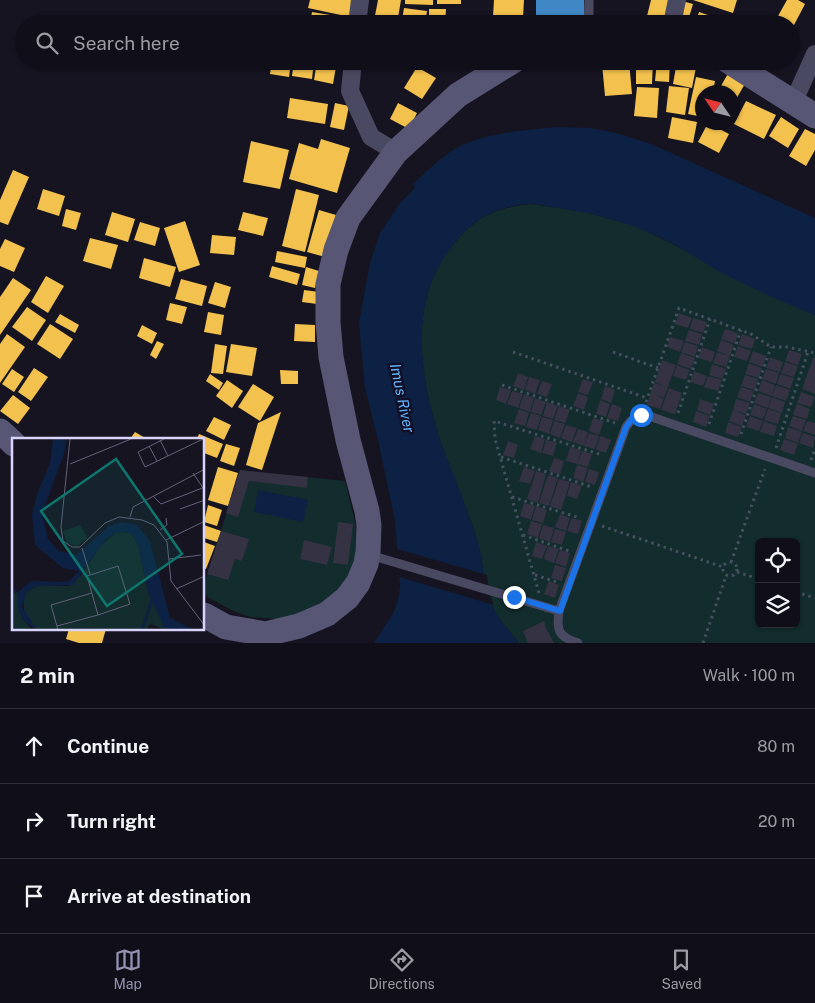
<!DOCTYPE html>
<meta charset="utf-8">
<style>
:root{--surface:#100f19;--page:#191822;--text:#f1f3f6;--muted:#9c9ca2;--line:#302f38;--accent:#9591b1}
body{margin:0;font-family:"Public Sans",sans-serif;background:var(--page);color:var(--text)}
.controls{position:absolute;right:15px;bottom:15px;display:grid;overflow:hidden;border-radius:8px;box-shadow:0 1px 4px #0004}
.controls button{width:45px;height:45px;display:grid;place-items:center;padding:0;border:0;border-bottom:1px solid var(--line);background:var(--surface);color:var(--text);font:25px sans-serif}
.compass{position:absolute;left:695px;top:85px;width:45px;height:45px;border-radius:50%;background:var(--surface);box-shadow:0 1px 4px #0004;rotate:305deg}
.stop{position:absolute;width:15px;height:15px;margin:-11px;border:4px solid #1a73e8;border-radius:50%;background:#fff}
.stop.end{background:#1a73e8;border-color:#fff;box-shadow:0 1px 5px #0008}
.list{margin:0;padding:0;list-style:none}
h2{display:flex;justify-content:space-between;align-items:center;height:65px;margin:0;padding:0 20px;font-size:21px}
h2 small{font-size:16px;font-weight:400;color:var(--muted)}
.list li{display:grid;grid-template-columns:32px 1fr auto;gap:15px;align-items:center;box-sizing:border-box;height:75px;padding:0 20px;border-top:1px solid var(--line)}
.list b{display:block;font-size:19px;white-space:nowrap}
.list em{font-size:16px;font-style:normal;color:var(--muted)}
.icon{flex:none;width:28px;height:28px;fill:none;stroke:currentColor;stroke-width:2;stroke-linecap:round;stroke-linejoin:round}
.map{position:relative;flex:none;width:815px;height:643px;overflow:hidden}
.search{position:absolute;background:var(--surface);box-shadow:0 1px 4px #0004;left:15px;right:15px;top:15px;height:55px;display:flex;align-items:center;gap:12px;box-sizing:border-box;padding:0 18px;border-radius:28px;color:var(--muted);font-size:19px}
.sheet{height:290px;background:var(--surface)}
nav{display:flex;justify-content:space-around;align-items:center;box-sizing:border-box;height:70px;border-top:1px solid var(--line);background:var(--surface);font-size:14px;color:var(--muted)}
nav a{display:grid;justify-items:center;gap:2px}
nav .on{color:var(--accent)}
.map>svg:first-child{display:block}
</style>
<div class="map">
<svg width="815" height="643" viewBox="0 0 815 643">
<rect width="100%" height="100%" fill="#161421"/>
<g fill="#132c2d" fill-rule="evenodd">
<path d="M531,204L581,211L636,226L815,315V643H519C510,632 498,619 492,606C483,590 484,569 480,551C477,538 472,524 467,511C458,486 447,462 439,437C419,374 408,299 453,245C477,216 494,208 531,204ZM759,542H796V624H759Z"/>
<polygon points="240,470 345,481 356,526 355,562 350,575 336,596 288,620 250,617 233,611 204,595 204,585"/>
</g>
<g fill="#0d2144">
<path d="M558,127L590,128L616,133L651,144L815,218V315C787,304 759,291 732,278C712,269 694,255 675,245C638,225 598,213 557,208C547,206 537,204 528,204C495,207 475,218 454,244C408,299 419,373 439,437C448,463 460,488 468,514C472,526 477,538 480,550C484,568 483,589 492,606C498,619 510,632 519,643H374L394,612L398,599L400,587L395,520L378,440L365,388L359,322L370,263L380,233L400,203L415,188L413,184C426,172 440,158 455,149C483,133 526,130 558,127Z"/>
<polygon points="258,490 308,500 303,522 254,512"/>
</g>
<polygon fill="#161421" points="394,548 487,575 489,592 494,605 396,576"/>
<g fill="#f2c14e">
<polygon points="310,0 353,0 350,17 308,8"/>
<polygon points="378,0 401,0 397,24 374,21"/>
<polygon points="405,0 433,0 433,5 405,4"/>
<rect x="437" y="0" width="24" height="4"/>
<polygon points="494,0 524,0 523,17 493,16"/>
<polygon points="651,0 674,0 669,22 647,16"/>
<polygon points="693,0 737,0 733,13"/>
<polygon points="787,0 798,0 805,4 794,25 778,16"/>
<polygon points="682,1 693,4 687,24 678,24"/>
<polygon points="404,8 427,11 425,24 402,20"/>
<polygon points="429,9 446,9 445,24 429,24"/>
<polygon points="312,12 342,17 341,24 310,24"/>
<polygon points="699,12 717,18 714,24 695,24"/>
<polygon points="726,16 743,24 722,24"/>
<polygon points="454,17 483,19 483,24 454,24"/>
<polygon points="272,61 291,61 289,77 270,74"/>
<polygon points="294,61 314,61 312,79 292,76"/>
<polygon points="317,61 337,61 333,84 314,80"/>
<polygon points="370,61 391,61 390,69 370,66"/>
<polygon points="629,61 632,94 605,96 602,64"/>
<polygon points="636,61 653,61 652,84 636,84"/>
<polygon points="657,61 670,61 669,82 655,81"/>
<polygon points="677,61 697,62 692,88 673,84"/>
<polygon points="417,67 436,78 422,99 404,88"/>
<polygon points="729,72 746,82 735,101 732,100 732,92 721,92 718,91"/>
<polygon points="696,77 715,81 713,92 702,92 702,117 688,114"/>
<polygon points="669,86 689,88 685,115 666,112"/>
<polygon points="637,87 659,88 657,118 634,116"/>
<polygon points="290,98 328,104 325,124 287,118"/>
<polygon points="746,101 776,115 764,139 734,124"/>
<polygon points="335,103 349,106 344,130 330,127"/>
<polygon points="398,103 417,113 409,129 390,119"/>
<polygon points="672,117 697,122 693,143 668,138"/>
<polygon points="781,117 799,129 788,148 769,136"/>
<polygon points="708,123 729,134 719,153 698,142"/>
<polygon points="805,129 815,134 815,150 806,166 789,156"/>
<polygon points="321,139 350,148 337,193 289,179 299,143 318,149"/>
<polygon points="251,141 289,150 280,189 243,182"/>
<polygon points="13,170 29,177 8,225 0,222 0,200"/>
<polygon points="43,189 65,196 59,216 37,209"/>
<polygon points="296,189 319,195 305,252 282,246"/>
<polygon points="66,209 81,213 76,230 62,226"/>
<polygon points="319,210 336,215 325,257 307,252"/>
<polygon points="112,212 135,219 128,242 105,235"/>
<polygon points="243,212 268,218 263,236 238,230"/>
<polygon points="185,221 200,265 179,272 164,228"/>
<polygon points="140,222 160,228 155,246 134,240"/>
<polygon points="212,235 236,237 234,255 210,253"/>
<polygon points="90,238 118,245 111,269 83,261"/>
<polygon points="5,239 25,248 14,272 0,266 0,249"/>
<polygon points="277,251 307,257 305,268 275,262"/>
<polygon points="144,258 176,267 170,287 139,278"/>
<polygon points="272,266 300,274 297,285 269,277"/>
<polygon points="306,267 319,271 315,288 302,285"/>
<polygon points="46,276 64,286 48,313 31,302"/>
<polygon points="13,278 31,290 0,335 0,297"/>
<polygon points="181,279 207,286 202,306 175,299"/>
<polygon points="215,282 231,287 225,308 208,303"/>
<polygon points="304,290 319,292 317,304 302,302"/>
<polygon points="170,303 187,307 182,324 166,320"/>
<polygon points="27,307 46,320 32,341 12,327"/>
<polygon points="208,312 224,315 221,335 204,332"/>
<polygon points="60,314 79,325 75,333 55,322"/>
<polygon points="50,324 73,339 60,359 37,344"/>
<polygon points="295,324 315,325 315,342 294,341"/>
<polygon points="142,325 157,333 152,344 137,336"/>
<polygon points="7,334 25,347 0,383 0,344"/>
<polygon points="157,341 164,344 156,359 150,355"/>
<polygon points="215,344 227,346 223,374 211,373"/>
<polygon points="231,344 257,348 252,376 226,372"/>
<polygon points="34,368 48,377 31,401 18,392"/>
<polygon points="12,369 24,377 14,392 2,384"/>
<polygon points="280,370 298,371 298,384 281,384"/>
<polygon points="210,374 223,383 219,390 206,381"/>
<polygon points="227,380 243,391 232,408 216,396"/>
<polygon points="253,384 274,397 260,421 238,407"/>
<polygon points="13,395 30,408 18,424 0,411"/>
<polygon points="281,412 262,470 246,465 258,423"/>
<polygon points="214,417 231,425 224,440 206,431"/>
<polygon points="135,432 147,439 130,439"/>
<polygon points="199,434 223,444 217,458 204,453 204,439 197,439"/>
<polygon points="226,444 240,448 234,466 220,461"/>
<polygon points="218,467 238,473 228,506 208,500"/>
<polygon points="208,505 222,510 217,526 204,522"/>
<polygon points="204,525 221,531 217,542 204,538"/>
<polygon points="204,542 215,546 206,569 204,568"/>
<polygon points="69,629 106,629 102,643 79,643 66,639"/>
</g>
<polygon fill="#3f88c5" points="536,0 584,0 585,24 536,24"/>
<g fill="#343243">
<polygon points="679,313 692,318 688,328 675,324"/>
<polygon points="693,318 707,322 703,333 690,329"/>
<polygon points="725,329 738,333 735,344 721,339"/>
<polygon points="689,330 702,334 699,345 685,341"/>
<polygon points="742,334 755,339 752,349 738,345"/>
<polygon points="670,337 684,341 680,352 667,347"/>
<polygon points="721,340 734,345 730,356 717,351"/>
<polygon points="685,342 698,346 695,357 681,352"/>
<polygon points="738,346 751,351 747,361 734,357"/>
<polygon points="702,347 715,352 712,362 698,358"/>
<polygon points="789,350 802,354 798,365 785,361"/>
<polygon points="753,351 766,356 763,367 749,362"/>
<polygon points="717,352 730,356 726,367 713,363"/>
<polygon points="681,353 695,358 691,369 677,364"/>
<polygon points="770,357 783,362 780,372 766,368"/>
<polygon points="813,358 815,358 815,394 802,389"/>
<polygon points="662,360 676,365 664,398 653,394 664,399 660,409 647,405 654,383 664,386 655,382"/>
<polygon points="785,362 798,366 794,377 781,373"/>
<polygon points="749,363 762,368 759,378 745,374"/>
<polygon points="712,364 726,369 722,379 709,375"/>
<polygon points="677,365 690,370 686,380 673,376"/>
<polygon points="766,369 779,373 776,384 762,379"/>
<polygon points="694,371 707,376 703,386 690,382"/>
<polygon points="518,373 528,377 524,390 513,386"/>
<polygon points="780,374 794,378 790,389 777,384"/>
<polygon points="745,375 758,379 755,390 741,386"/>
<polygon points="708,376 722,380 718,391 704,387"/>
<polygon points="529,377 540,380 535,394 525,390"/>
<polygon points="583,379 593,382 588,395 578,392"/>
<polygon points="762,380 775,385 772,396 758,391"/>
<polygon points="542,381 552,384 547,397 537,394"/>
<polygon points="776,385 790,390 786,401 772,396"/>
<polygon points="605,386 615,390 611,403 601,399"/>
<polygon points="500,387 511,390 506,404 496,400"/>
<polygon points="741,387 754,391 750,402 737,397"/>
<polygon points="669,388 682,393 675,414 661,410"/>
<polygon points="512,391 523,394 518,408 507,404"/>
<polygon points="801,392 815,397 811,407 797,403"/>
<polygon points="578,393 588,397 584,410 573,406"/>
<polygon points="758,393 771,397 768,408 754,403"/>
<polygon points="524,394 534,398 530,412 519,408"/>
<polygon points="772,397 785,402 782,413 768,408"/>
<polygon points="535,398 546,402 541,415 531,412"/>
<polygon points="700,399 714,404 710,415 697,410"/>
<polygon points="736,399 750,403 746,414 733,410"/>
<polygon points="600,400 610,404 606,417 596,414"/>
<polygon points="547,402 558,406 553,419 543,416"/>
<polygon points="612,404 622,408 618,421 607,418"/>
<polygon points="754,404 767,409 763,419 750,415"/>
<polygon points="797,404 810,409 807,419 793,415"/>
<polygon points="559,406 570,410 565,423 554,420"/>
<polygon points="519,409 529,413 525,426 514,423"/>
<polygon points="768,409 781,413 778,424 764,420"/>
<polygon points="733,410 746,415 742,426 729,421"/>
<polygon points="696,411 710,416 706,427 693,422"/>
<polygon points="531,413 541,416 537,430 526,427"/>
<polygon points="750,416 763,421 759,431 746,427"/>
<polygon points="793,416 806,420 802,431 789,426"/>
<polygon points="542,417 553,420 549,434 538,430"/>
<polygon points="593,418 604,421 599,435 589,431"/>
<polygon points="554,421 565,424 560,438 550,434"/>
<polygon points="764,421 777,426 774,436 760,432"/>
<polygon points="807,421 815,423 815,435 803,431"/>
<polygon points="728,422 742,427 738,437 725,433"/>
<polygon points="566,425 577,428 572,442 561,438"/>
<polygon points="788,427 802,432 798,443 785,438"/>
<polygon points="578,429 588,432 584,446 573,442"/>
<polygon points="589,433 599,436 595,449 584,446"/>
<polygon points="803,433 815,437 813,448 799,443"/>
<polygon points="535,436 545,439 541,453 530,449"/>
<polygon points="600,436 611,440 606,453 596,450"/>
<polygon points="784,439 798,444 794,455 780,450"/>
<polygon points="546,440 557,443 553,456 542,453"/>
<polygon points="508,441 518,445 514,458 503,455"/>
<polygon points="570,447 581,450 577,464 566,461"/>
<polygon points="582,451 592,454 588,467 577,464"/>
<polygon points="554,458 564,461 560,475 549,471"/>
<polygon points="577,465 588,468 583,482 573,478"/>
<polygon points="524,467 535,471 530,484 519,481"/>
<polygon points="589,469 599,472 595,485 585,482"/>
<polygon points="240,470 308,477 307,488 249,481 238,517 226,513"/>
<polygon points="536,471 546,474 538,503 527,499"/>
<polygon points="548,475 558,478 549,506 539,503"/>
<polygon points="559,479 570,482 561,510 550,506"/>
<polygon points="571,482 582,486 577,499 567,496"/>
<polygon points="524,503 535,506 531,520 520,516"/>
<polygon points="536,506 547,510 543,523 532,520"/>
<polygon points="560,514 570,518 566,531 555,527"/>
<polygon points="572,518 582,521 578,534 567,531"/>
<polygon points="531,521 542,524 538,538 527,534"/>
<polygon points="338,522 353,524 348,565 333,563"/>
<polygon points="543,525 554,528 550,542 539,538"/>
<polygon points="555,529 566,532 562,545 551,542"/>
<polygon points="221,531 249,539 242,561 235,559 228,580 207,574"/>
<polygon points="304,540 332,547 327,565 300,559"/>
<polygon points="536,542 547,546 542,559 532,556"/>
<polygon points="548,546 559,549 554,563 544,559"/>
<polygon points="560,550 570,553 566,567 555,563"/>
<polygon points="555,565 566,568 562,581 551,578"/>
<polygon points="549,581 559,585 555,598 544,594"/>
<polygon points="544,621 546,628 554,643 528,643 523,631"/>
</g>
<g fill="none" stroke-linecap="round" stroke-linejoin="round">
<g stroke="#44505f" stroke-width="3" stroke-dasharray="2.5 4" stroke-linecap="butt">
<polyline points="513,352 647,398"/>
<polyline points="613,352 658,368"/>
<polyline points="502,385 615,423"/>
<polyline points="646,402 679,308 751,334 771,347 787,347 815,353"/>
<polyline points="678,413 710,319"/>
<polyline points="709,424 741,330"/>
<polyline points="741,434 771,347"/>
<polyline points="776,448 808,352"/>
<polyline points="501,457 592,487"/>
<polyline points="811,460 815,449"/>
<polyline points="512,497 580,518"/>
<polyline points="602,526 723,567"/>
<polyline points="523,535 569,551"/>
<polyline points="731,562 765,469"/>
<circle cx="730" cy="569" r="7"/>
<polyline points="737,572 759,579"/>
<polyline points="535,575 557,582"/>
<polyline points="796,592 815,598"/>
<polyline points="539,593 495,439 494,421 602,455"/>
<polyline points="703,643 726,576"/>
</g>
<g stroke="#4a4962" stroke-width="9">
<polyline points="589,0 589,24"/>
<polyline points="380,558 559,611"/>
<path d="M578,643C559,637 556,631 559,611L626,427C631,419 637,415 646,415L815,473"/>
</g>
<g stroke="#4a4962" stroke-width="18">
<polyline points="357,24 360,0"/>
<polyline points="672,24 677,0"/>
<polyline points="353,61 350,91 371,137 396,152"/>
<polyline points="793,103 815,54"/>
</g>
<g stroke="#575674" stroke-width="25">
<polyline points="728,61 815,116"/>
<polyline points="0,431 14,444"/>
<polyline points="204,615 226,627 266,634 299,626 327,614 347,598 358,583 366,564 368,552 369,525 367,511 348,440 331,357 328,322 328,284 336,250 348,218 396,152 458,95 513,61"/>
</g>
</g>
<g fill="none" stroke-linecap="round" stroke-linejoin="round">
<polyline stroke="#1a73e8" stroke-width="6" points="514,597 560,611 626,427 632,419 641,415"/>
</g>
<g text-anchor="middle" stroke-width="5" stroke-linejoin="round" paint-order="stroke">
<g font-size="15" font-style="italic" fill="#62b6ff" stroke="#130f26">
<text transform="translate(402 398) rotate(78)" y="5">Imus River</text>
</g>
</g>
<g transform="translate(12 438)">
<rect width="192" height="192" fill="#161421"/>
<path d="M68,87L76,100L65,108L55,105L51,93ZM105,94L119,95L126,106L136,154L155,192L138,186L135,192H25L12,174V156L25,148H57L70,136L89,107ZM0,152L5,156L10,180L20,192H0Z" fill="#132c2d"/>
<path d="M41,1H54L52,16L30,75L36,101L47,113L64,117L97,88L110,84L125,87L138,103L158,180L182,192H155L152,189L136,154L126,106L121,97L114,94H105L94,101L61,147L25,148L15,153L10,169L25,192L13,184L7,173L5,156L0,150L6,154L20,143L56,144L67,133L51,130L23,107L20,77L25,56L38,26Z" fill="#0d2144"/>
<path fill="none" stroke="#0d2144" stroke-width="2.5" d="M130,192L140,162"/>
<path fill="none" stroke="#64617a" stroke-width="1" d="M58,1L49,89L51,103L60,109H68L93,85L107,79L130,82L142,87L155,104L159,143L193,188M152,1L126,14L133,29L191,1M148,2L156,18M137,8L145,23M58,26L119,1M181,35L191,50M141,58L149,66L193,49M168,71L193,62M118,79L121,69L193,31M148,92L155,87L154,80M154,102L193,83M70,110L78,136M157,121L189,117M106,128L118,166L86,177L75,138ZM164,151L193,138M45,188L86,177M46,192L39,167L80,155"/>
<path fill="#0f766e" fill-opacity="0.15" stroke="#0f766e" stroke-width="2.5" d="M104,21L170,116L95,168L29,73Z"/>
<rect width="192" height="192" fill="none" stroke="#d9d4ff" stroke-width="2.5"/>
</g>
</svg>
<div class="controls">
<button><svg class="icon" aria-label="locate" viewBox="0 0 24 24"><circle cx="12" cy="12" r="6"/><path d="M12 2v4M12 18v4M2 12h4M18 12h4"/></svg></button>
<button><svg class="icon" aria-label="layers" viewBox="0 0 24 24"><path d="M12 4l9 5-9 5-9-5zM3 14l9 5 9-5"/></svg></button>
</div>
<svg class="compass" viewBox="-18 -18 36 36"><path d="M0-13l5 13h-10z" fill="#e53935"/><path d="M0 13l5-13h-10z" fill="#9c9ca2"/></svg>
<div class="stop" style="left:641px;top:415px"></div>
<div class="stop end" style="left:514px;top:597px"></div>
<div class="search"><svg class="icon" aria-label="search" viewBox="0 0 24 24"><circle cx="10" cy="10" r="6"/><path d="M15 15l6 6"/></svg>Search here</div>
</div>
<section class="sheet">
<h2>2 min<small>Walk · 100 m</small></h2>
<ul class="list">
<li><svg class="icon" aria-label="ahead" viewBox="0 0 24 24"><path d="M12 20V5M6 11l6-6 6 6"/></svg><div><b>Continue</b></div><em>80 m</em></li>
<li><svg class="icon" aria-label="right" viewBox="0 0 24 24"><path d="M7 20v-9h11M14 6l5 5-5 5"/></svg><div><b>Turn right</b></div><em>20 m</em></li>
<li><svg class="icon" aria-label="arrive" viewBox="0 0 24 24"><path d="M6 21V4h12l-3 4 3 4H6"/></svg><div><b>Arrive at destination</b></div></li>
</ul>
</section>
<nav>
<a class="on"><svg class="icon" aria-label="map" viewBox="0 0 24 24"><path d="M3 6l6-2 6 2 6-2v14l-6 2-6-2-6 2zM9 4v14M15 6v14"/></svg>Map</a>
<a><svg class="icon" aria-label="directions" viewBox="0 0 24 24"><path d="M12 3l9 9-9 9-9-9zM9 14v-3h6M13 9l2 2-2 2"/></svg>Directions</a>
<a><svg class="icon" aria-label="saved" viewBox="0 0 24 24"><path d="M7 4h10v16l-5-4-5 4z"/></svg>Saved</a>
</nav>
